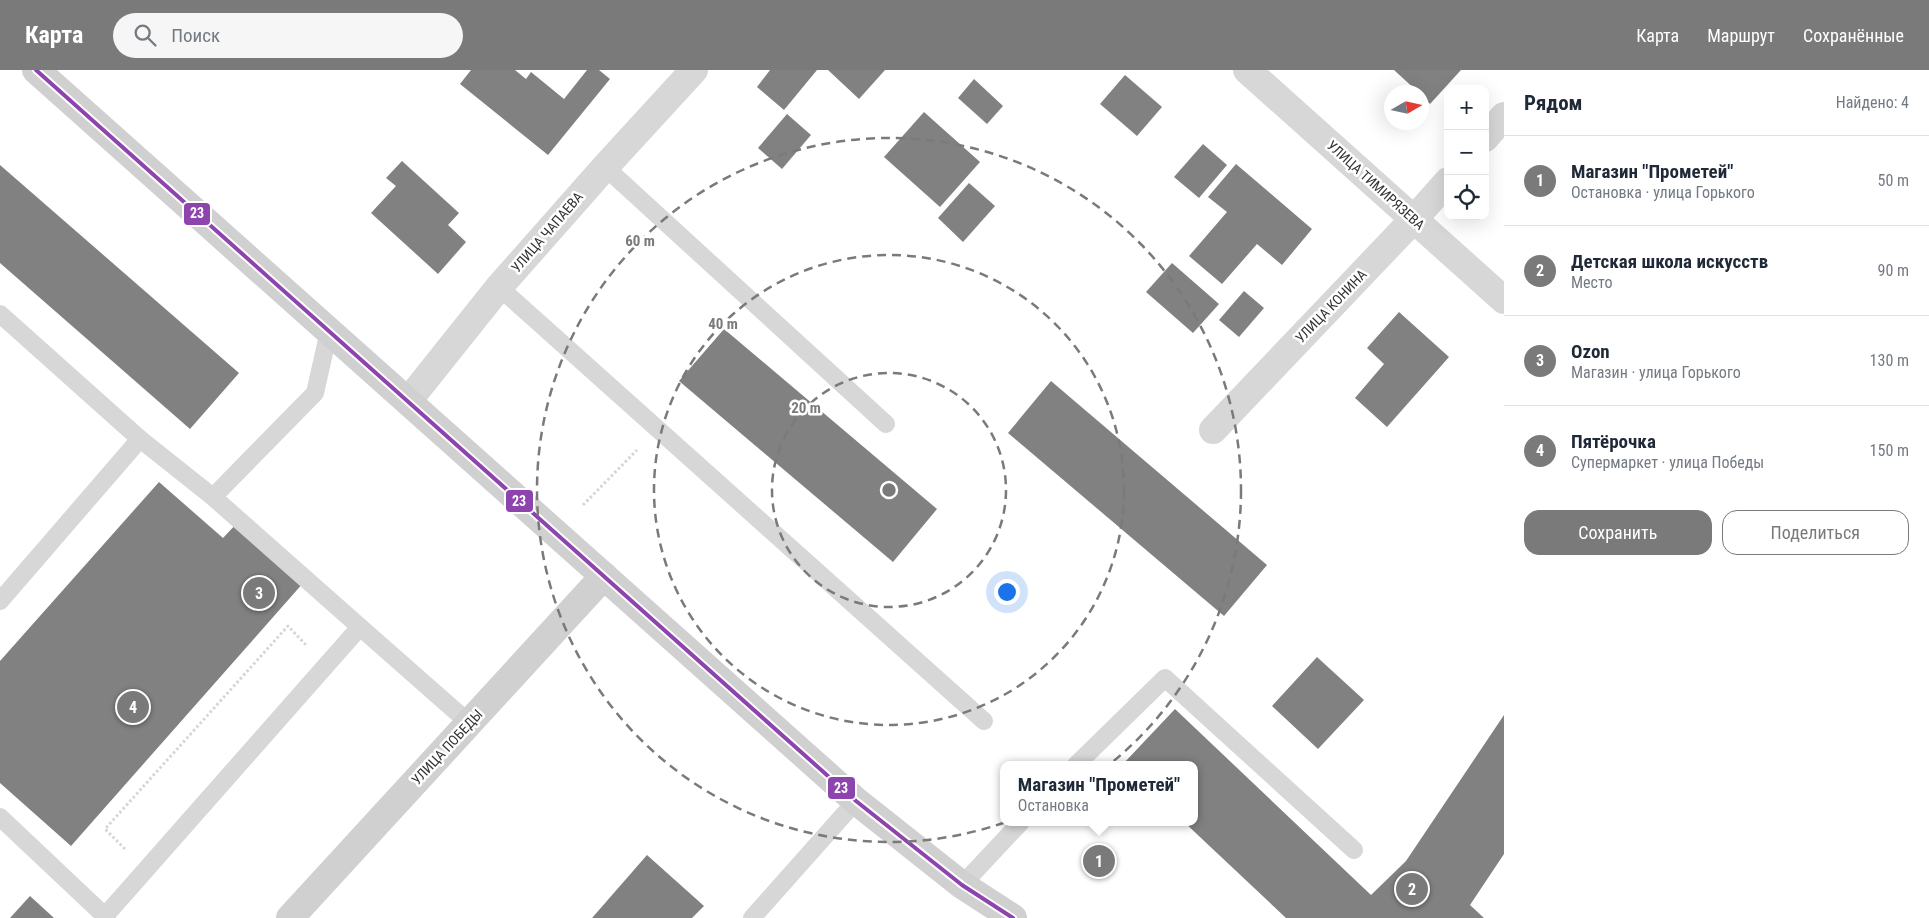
<!DOCTYPE html>
<html lang="ru">
<meta charset="utf-8">
<style>
:root{--surface:#fff;--page:#f6f6f7;--text:#1f2937;--muted:#747a83;--line:#e0e1e3;--accent:#7a7a7a}
body{margin:0;font-family:"Roboto Condensed",sans-serif;background:var(--page);color:var(--text)}
.controls{position:absolute;right:15px;top:15px;display:grid;overflow:hidden;border-radius:10px;box-shadow:0 5px 20px #0002}
.controls button{width:45px;height:45px;display:grid;place-items:center;padding:0;border:0;border-bottom:1px solid var(--line);background:var(--surface);color:var(--text);font:25px sans-serif}
.compass{position:absolute;left:1384px;top:15px;width:45px;height:45px;border-radius:50%;background:var(--surface);box-shadow:0 5px 20px #0002;rotate:81deg}
.you{position:absolute;left:1006px;top:521px;width:18px;height:18px;margin:-12px;border:4px solid #fff;border-radius:50%;background:#1a73e8;box-shadow:0 0 0 8px #1a73e833}
.badge{display:grid;place-items:center;width:32px;height:32px;border-radius:50%;background:var(--accent);color:#fff;font-size:16px;font-weight:700}
.pin{position:absolute;translate:-50% -50%;border:2px solid #fff;box-shadow:0 1px 5px #0006}
.popup{position:absolute;left:1000px;top:691px;width:198px;height:65px;box-sizing:border-box;display:grid;place-content:center;border-radius:10px;background:var(--surface);filter:drop-shadow(0 1px 4px #0005);font-size:16px;white-space:nowrap;color:var(--muted)}
.popup b{font-size:19px;color:var(--text)}
.popup::after{content:'';position:absolute;left:50%;top:100%;margin-left:-10px;border:10px solid transparent;border-top-color:var(--surface)}
.list{margin:0;padding:0;list-style:none}
h2{display:flex;justify-content:space-between;align-items:center;height:65px;margin:0;padding:0 20px;font-size:21px}
h2 small{font-size:16px;font-weight:400;color:var(--muted)}
.list li{display:grid;grid-template-columns:32px 1fr auto;gap:15px;align-items:center;box-sizing:border-box;height:90px;padding:0 20px;border-top:1px solid var(--line)}
.list b{display:block;font-size:19px;white-space:nowrap}
.list p{margin:0;font-size:16px;white-space:nowrap;color:var(--muted)}
.list em{font-size:16px;font-style:normal;color:var(--muted)}
.actions{display:flex;gap:10px;padding:15px 20px}
.actions a{flex:1;padding:11px 0;border:1px solid var(--accent);border-radius:15px;text-align:center;font-size:18px;color:var(--accent)}
.actions .main{background:var(--accent);color:#fff}
.icon{flex:none;width:28px;height:28px;fill:none;stroke:currentColor;stroke-width:2;stroke-linecap:round;stroke-linejoin:round}
.map{position:relative;flex:none;width:1504px;height:848px;overflow:hidden}
header{display:flex;align-items:center;gap:30px;box-sizing:border-box;height:70px;padding:0 25px;background:var(--accent);color:#fff}
header strong{font-size:24px}
nav{display:flex;gap:28px;margin-inline-start:auto;font-size:18px}
.search{width:350px;height:45px;background:var(--page);display:flex;align-items:center;gap:12px;box-sizing:border-box;padding:0 18px;border-radius:28px;color:var(--muted);font-size:19px}
main{display:flex}
aside{flex:1;background:var(--surface)}
.map>svg:first-child{display:block}
</style>
<header>
<strong>Карта</strong>
<div class="search"><svg class="icon" aria-label="search" viewBox="0 0 24 24"><circle cx="10" cy="10" r="6"/><path d="M15 15l6 6"/></svg>Поиск</div>
<nav><a>Карта</a><a>Маршрут</a><a>Сохранённые</a></nav>
</header>
<main>
<div class="map">
<svg width="1504" height="848" viewBox="0 0 1504 848">
<rect width="100%" height="100%" fill="#fff"/>
<g fill="#818181">
<polygon points="471,0 515,0 526,9 531,2 564,29 587,0 599,0 610,9 548,85 460,14"/>
<polygon points="770,0 817,0 784,40 757,17"/>
<polygon points="828,0 885,0 859,29"/>
<polygon points="1394,0 1461,0 1430,34 1422,26 1422,22 1418,22"/>
<polygon points="1125,5 1162,37 1137,66 1100,34"/>
<polygon points="974,9 1003,36 987,54 958,28"/>
<polygon points="924,42 980,92 940,137 884,87"/>
<polygon points="787,44 811,65 782,99 758,78"/>
<polygon points="1203,74 1227,95 1199,128 1174,107"/>
<polygon points="402,91 459,143 448,155 466,172 438,204 371,143 396,116 386,108"/>
<polygon points="1236,94 1312,159 1282,195 1257,174 1222,214 1189,186 1227,142 1208,127"/>
<polygon points="0,95 239,303 190,359 0,193"/>
<polygon points="969,113 995,136 963,172 938,148"/>
<polygon points="1172,193 1219,234 1193,263 1146,222"/>
<polygon points="1244,221 1264,238 1239,267 1219,250"/>
<polygon points="1399,242 1449,287 1387,357 1355,328 1384,294 1367,278"/>
<polygon points="724,259 937,439 893,492 679,311"/>
<polygon points="1051,311 1267,495 1224,546 1008,363"/>
<polygon points="159,412 223,468 238,452 304,512 71,776 0,713 0,591"/>
<polygon points="1317,587 1364,630 1318,679 1272,636"/>
<polygon points="1175,639 1371,825 1406,791 1504,645 1504,784 1470,835 1484,848 1286,848 1184,752 1194,752 1194,695 1123,694"/>
<polygon points="647,785 704,836 692,848 592,848"/>
<polygon points="30,826 54,848 10,848"/>
</g>
<g fill="none" stroke-linecap="round" stroke-linejoin="round">
<g stroke="#d6d6d6" stroke-width="3" stroke-dasharray="2.5 2.5" stroke-linecap="butt">
<polyline points="583,435 637,380"/>
<polyline points="125,779 105,759 288,556 306,575"/>
</g>
<g stroke="#d7d7d7" stroke-width="18">
<polyline points="605,97 886,354"/>
<polyline points="499,217 984,651"/>
<polyline points="0,244 140,369"/>
<polyline points="0,531 140,369 213,427 315,323 329,261"/>
<polyline points="360,557 469,653"/>
<polyline points="1076,695 1165,608 1354,780"/>
<polyline points="0,747 107,848"/>
<polyline points="962,815 1021,752"/>
<polyline points="105,846 360,557 213,427"/>
<polyline points="752,848 856,731"/>
</g>
<g stroke="#d7d7d7" stroke-width="28">
<polyline points="1247,0 1504,230"/>
<polyline points="1485,68 1504,46"/>
<polyline points="408,331 499,217 605,97 694,0"/>
<polyline points="1213,360 1414,149 1448,111"/>
</g>
<g stroke="#d0d0d0" stroke-width="28">
<polyline points="36,0 856,731 962,815 1013,848"/>
<polyline points="290,848 604,506"/>
</g>
<g stroke="#fff" stroke-width="8">
<polyline id="bus-1" points="36,0 856,731 962,815 1013,848"/>
</g>
<use href="#bus-1" stroke="#8e44ad" stroke-width="4"/>
</g>
<g fill="none" stroke="#7a7a7a" stroke-width="2.5" stroke-dasharray="9 6">
<circle cx="889" cy="420" r="117"/>
<circle cx="889" cy="420" r="235"/>
<circle cx="889" cy="420" r="352"/>
</g>
<g text-anchor="middle" stroke-width="5" stroke-linejoin="round" paint-order="stroke">
<g font-size="14" fill="#333" stroke="#fff">
<text transform="translate(1376 115) rotate(42)" y="5">УЛИЦА ТИМИРЯЗЕВА</text>
<text transform="translate(547 162) rotate(-49)" y="5">УЛИЦА ЧАПАЕВА</text>
<text transform="translate(1331 236) rotate(-46)" y="5">УЛИЦА КОНИНА</text>
<text transform="translate(447 677) rotate(-47)" y="5">УЛИЦА ПОБЕДЫ</text>
</g>
</g>
<circle cx="889" cy="420" r="8" fill="#7a7a7a" stroke="#fff" stroke-width="2.5"/>
<g font-size="15" text-anchor="middle" font-weight="bold" fill="#7a7a7a" stroke="#fff" stroke-width="5" stroke-linejoin="round" paint-order="stroke">
<text x="640" y="176">60 m</text>
<text x="723" y="259">40 m</text>
<text x="806" y="343">20 m</text>
</g>
<g stroke="#fff" stroke-width="2">
<rect x="183" y="132" width="28" height="24" rx="5" fill="#8e44ad"/>
<rect x="505" y="419" width="29" height="24" rx="5" fill="#8e44ad"/>
<rect x="827" y="706" width="29" height="24" rx="5" fill="#8e44ad"/>
</g>
<g font-size="14" text-anchor="middle" font-weight="bold" fill="#fff">
<text x="197" y="148">23</text>
<text x="519" y="436">23</text>
<text x="841" y="723">23</text>
</g>
</svg>
<div class="controls">
<button>+</button>
<button>−</button>
<button><svg class="icon" aria-label="locate" viewBox="0 0 24 24"><circle cx="12" cy="12" r="6"/><path d="M12 2v4M12 18v4M2 12h4M18 12h4"/></svg></button>
</div>
<svg class="compass" viewBox="-18 -18 36 36"><path d="M0-13l5 13h-10z" fill="#e53935"/><path d="M0 13l5-13h-10z" fill="#747a83"/></svg>
<div class="you"></div>
<div class="pin badge" style="left:1099px;top:791px">1</div>
<div class="popup"><b>Магазин &quot;Прометей&quot;</b>Остановка</div>
<div class="pin badge" style="left:1412px;top:819px">2</div>
<div class="pin badge" style="left:259px;top:523px">3</div>
<div class="pin badge" style="left:133px;top:637px">4</div>
</div>
<aside>
<h2>Рядом<small>Найдено: 4</small></h2>
<ul class="list">
<li><span class="badge">1</span><div><b>Магазин &quot;Прометей&quot;</b><p>Остановка · улица Горького</p></div><em>50 m</em></li>
<li><span class="badge">2</span><div><b>Детская школа искусств</b><p>Место</p></div><em>90 m</em></li>
<li><span class="badge">3</span><div><b>Ozon</b><p>Магазин · улица Горького</p></div><em>130 m</em></li>
<li><span class="badge">4</span><div><b>Пятёрочка</b><p>Супермаркет · улица Победы</p></div><em>150 m</em></li>
</ul>
<div class="actions"><a class="main">Сохранить</a><a>Поделиться</a></div>
</aside>
</main>
